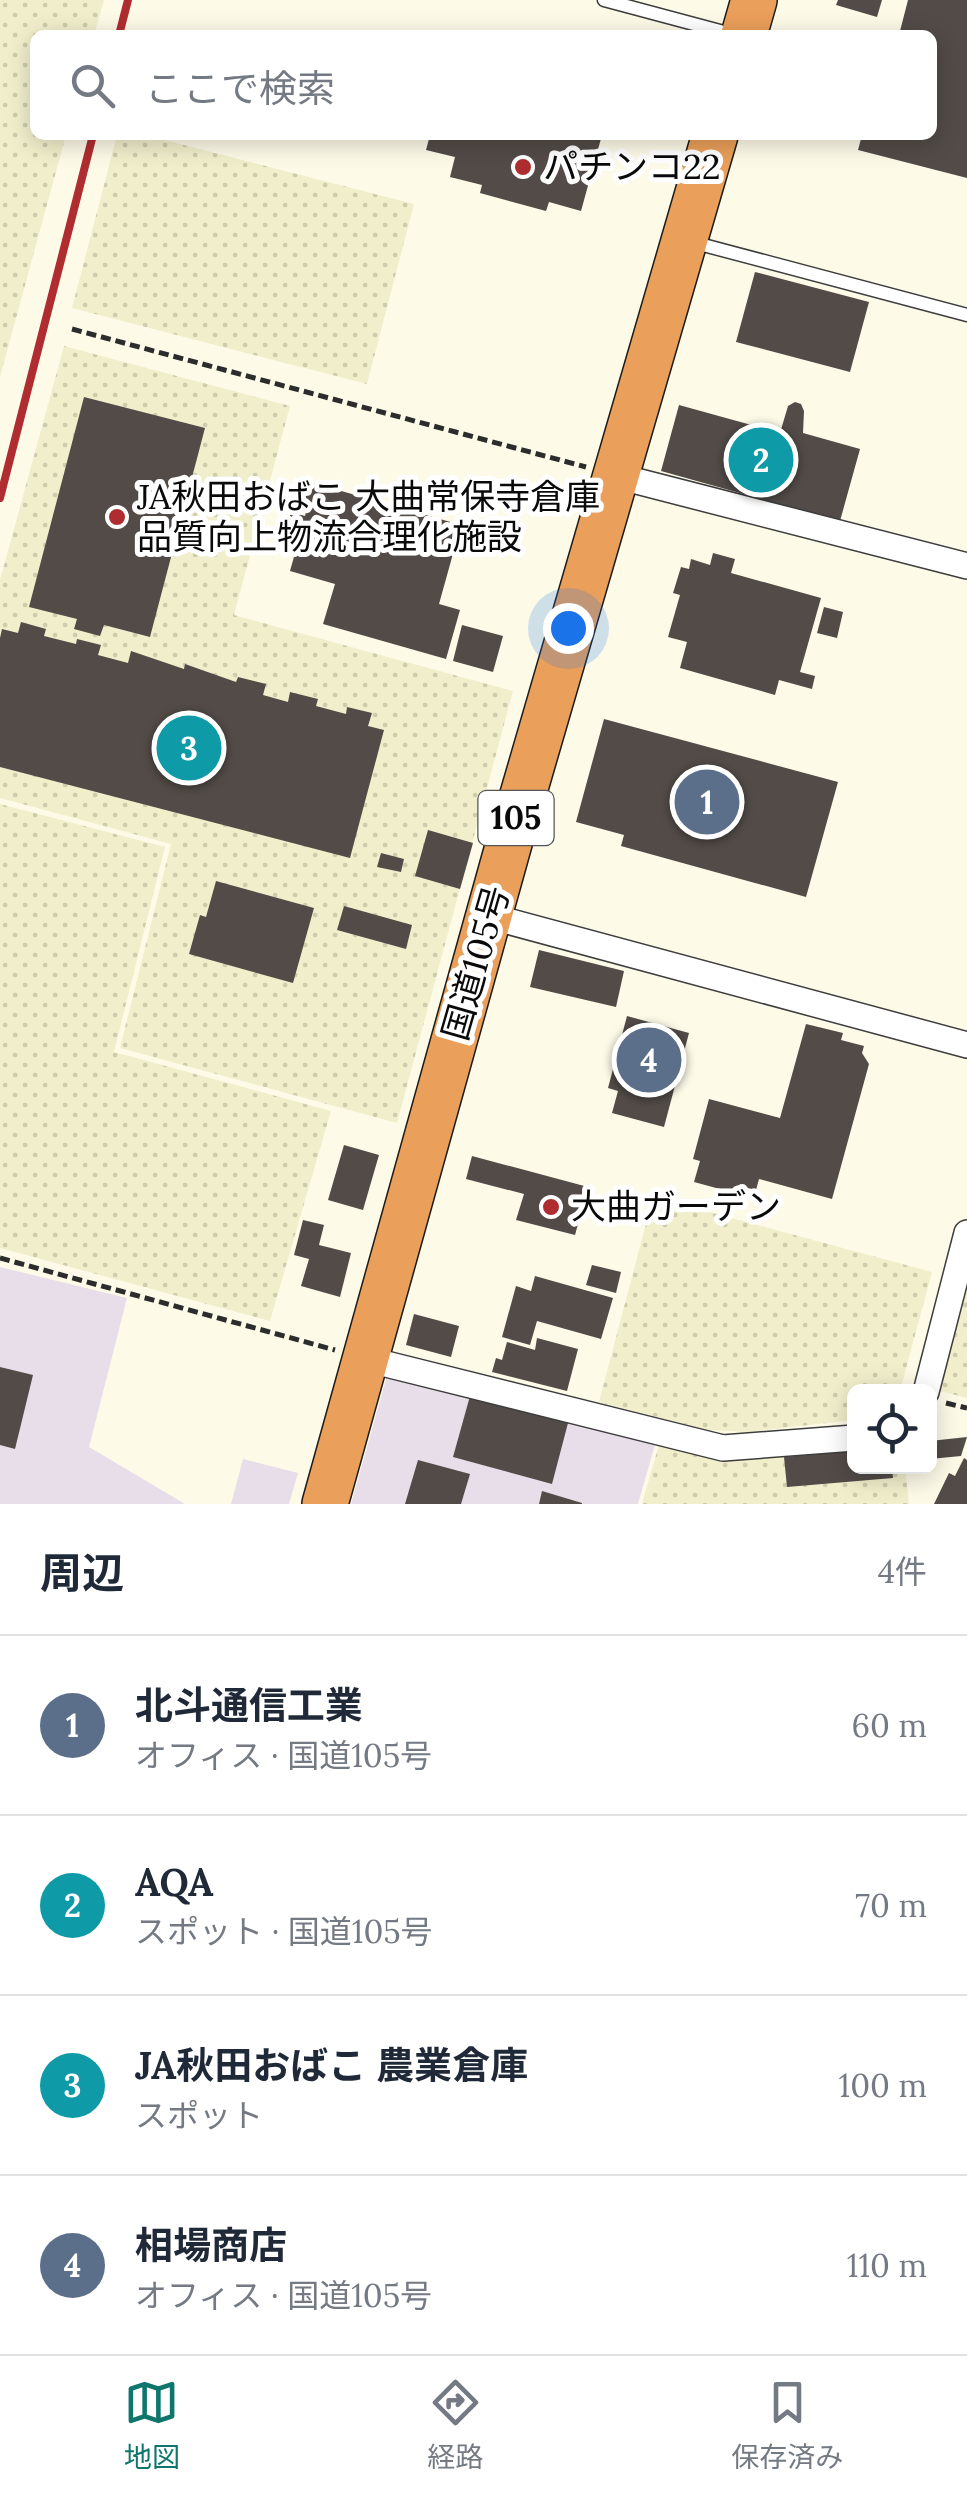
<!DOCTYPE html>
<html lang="ja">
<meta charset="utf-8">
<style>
:root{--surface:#fff;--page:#f2f2f3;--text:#1f2937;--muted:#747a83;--line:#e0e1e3;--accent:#0f766e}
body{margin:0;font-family:Lora,"Noto Sans JP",serif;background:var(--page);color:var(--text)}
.controls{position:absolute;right:30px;bottom:30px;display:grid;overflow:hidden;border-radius:15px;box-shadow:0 5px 25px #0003}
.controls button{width:90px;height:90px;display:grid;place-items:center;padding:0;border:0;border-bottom:2px solid var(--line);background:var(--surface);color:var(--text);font:50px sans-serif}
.you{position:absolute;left:568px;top:628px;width:35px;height:35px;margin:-25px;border:8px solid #fff;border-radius:50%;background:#1a73e8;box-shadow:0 0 0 15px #1a73e833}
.badge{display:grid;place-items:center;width:65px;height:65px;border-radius:50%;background:var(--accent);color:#fff;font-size:32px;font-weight:700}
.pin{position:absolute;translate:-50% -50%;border:5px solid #fff;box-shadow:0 2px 10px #0006}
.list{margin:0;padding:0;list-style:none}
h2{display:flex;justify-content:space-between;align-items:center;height:130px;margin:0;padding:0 40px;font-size:42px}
h2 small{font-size:32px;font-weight:400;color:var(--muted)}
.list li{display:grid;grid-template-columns:65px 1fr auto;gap:30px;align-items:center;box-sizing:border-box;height:180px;padding:0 40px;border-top:2px solid var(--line)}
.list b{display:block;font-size:38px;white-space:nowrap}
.list p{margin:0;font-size:32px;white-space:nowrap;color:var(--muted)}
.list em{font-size:32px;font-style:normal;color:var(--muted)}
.icon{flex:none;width:55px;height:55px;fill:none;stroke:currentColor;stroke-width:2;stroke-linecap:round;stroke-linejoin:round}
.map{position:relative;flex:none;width:967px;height:1504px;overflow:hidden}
.search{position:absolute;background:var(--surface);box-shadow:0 5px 25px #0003;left:30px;right:30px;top:30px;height:110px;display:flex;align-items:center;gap:25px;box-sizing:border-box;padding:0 35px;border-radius:15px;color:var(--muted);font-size:38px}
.sheet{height:850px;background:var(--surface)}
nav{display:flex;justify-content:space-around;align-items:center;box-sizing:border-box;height:140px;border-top:2px solid var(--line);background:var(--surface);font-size:28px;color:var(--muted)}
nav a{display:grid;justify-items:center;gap:5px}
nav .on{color:var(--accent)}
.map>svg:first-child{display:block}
</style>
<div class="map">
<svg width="967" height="1504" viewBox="0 0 967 1504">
<defs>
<pattern id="farmland-dots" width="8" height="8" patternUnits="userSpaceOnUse" patternTransform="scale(2.5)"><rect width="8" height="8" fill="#f1efcb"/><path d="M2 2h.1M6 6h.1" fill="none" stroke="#cdccad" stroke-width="1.8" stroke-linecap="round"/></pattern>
</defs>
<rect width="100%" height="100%" fill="#fdfae8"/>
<g fill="#e8dee9">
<polygon points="0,1267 127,1298 89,1447 185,1504 0,1504"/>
<polygon points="390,1365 657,1438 638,1504 351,1504"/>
<polygon points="243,1459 298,1473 289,1504 231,1504"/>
</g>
<g fill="url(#farmland-dots)">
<polygon points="0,0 104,0 94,35 35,35 35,135 66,135 0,377"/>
<polygon points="117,135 145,135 414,204 367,384 72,308"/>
<polygon points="64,346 290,406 234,615 513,691 397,1123 120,1048 171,844 0,798 0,580"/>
<polygon points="0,804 165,847 114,1052 331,1111 270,1321 0,1248"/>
<polygon points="653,1197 932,1272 900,1391 854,1392 854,1420 746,1432 709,1430 599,1402"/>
<polygon points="967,1285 967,1398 940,1391"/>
<polygon points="660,1441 854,1445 854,1466 905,1467 909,1504 642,1504"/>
</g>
<g fill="#524b47">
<polygon points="838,0 882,0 877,17 836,5"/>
<polygon points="908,0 967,0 967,178 858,150 862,135 932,135 932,35 899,35"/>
<polygon points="430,135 602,135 581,211 549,202 546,211 480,193 482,185 450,177 455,157 426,150"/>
<polygon points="755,272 869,302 850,372 736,342"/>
<polygon points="84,397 205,428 150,637 104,625 100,636 74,629 77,619 29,607"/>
<polygon points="795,402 801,404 804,411 803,433 860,449 840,521 661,471 679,405 780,433 788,406"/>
<polygon points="299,479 461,525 439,604 460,610 446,659 323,624 335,584 290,571 299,539 284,535 291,512 305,516 306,512 291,508"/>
<polygon points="713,553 735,559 731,573 821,598 800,672 815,676 812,689 779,680 775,695 680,668 687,642 668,637 680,595 673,593 681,567 689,569 691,559 710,565"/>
<polygon points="824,607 843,612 837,638 817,633"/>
<polygon points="21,622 46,629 44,636 76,644 77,639 101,645 98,655 128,663 131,651 184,669 185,664 236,682 238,677 266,684 263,695 288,702 290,692 318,699 316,706 346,714 347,707 372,713 368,726 384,730 350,858 0,767 0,638 2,629 18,633"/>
<polygon points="462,625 503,636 493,672 453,661"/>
<polygon points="604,719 838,782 806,897 621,846 624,835 576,822"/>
<polygon points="428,830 473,843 460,889 415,876"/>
<polygon points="381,853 404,859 401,872 377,867"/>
<polygon points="216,881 314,908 293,983 189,954 200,915 206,917"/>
<polygon points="344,906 412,925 406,949 337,930"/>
<polygon points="539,950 624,971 616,1007 530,987"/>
<polygon points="627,1016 689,1033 664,1127 612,1113 618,1091 608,1088"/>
<polygon points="806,1024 843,1033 841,1040 864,1046 862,1053 869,1064 832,1199 759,1179 756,1190 744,1187 742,1195 694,1182 700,1161 693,1159 709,1099 780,1118"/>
<polygon points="344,1145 379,1155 363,1210 328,1200"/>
<polygon points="472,1156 588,1187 575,1235 516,1220 524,1194 466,1179"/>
<polygon points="303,1220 324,1225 319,1245 351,1253 340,1297 301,1286 309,1259 294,1255"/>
<polygon points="592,1265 621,1272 616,1293 586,1285"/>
<polygon points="535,1276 613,1298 601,1339 537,1321 530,1345 502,1337 516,1286 531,1291"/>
<polygon points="414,1314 459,1326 451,1357 406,1345"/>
<polygon points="537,1338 578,1349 567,1391 492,1372 496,1358 502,1360 507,1342 535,1350"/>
<polygon points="0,1367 33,1375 15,1449 0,1445"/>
<polygon points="470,1396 568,1423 552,1484 453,1457"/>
<polygon points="967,1437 961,1456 930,1459 930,1441"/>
<polygon points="854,1451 854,1466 892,1466 893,1478 787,1487 784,1457"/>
<polygon points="964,1458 967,1460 967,1504 934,1504 949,1473 955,1476"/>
<polygon points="418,1460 470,1474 461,1504 405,1504"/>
<polygon points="542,1491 582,1503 582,1504 539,1504"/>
</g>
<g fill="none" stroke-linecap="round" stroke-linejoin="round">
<g stroke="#3d3d3d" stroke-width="15">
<g id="lane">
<polyline points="604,0 735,35"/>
<polyline points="692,242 967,315"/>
</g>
</g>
<g stroke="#3d3d3d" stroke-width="28">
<g id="street">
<polyline points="617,476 967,566"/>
<polyline points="489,916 967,1045"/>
<polyline points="366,1359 723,1448 854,1438"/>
<polyline points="926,1392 967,1233"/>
</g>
</g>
<g stroke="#1b1b1b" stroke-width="48">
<g id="highway">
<polyline points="744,35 754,0"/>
<polyline points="325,1504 511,836 715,135"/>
</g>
</g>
<g stroke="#2c2c2c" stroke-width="5" stroke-dasharray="10 5" stroke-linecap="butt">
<polyline points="72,329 586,467"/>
<polyline points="0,1258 335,1350"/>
<polyline points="946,1403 967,1408"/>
</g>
<use href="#lane" stroke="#fff" stroke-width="12"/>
<use href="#street" stroke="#fff" stroke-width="25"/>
<use href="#highway" stroke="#ea9f5a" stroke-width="45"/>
<g stroke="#af2d30" stroke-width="8">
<polyline points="119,35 128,0"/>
<polyline points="0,498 93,135"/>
</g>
</g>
<g fill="#af2d30" stroke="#fff" stroke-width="4">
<circle cx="523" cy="167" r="10"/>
<circle cx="117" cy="517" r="10"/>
<circle cx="551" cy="1207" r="10"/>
</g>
<g text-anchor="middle" stroke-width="10" stroke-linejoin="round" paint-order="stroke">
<rect fill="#fff" stroke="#545454" stroke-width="2.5" x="478.5" y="791" width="75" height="54" rx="8"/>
<g font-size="32" font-weight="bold" fill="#0a0a0a">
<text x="516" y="829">105</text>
</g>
<g font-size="35" fill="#0a0a0a" stroke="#fff" text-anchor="start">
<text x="543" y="179">パチンコ22</text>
<text x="137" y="509">JA秋田おばこ 大曲常保寺倉庫<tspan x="137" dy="40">品質向上物流合理化施設</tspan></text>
<text x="571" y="1219">大曲ガーデン</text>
</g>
<g font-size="35" fill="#0a0a0a" stroke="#fff">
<text transform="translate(476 963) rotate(-74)" y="12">国道105号</text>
</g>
</g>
</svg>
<div class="controls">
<button><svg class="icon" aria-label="locate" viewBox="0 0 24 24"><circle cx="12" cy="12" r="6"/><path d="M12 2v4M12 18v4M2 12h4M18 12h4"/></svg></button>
</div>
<div class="you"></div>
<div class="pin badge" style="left:707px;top:802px;background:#5c6f8a">1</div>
<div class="pin badge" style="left:761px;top:460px;background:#0f9aa8">2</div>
<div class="pin badge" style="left:189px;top:748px;background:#0f9aa8">3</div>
<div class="pin badge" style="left:649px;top:1060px;background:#5c6f8a">4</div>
<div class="search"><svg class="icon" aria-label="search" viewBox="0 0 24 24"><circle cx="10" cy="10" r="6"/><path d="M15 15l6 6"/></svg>ここで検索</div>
</div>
<section class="sheet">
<h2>周辺<small>4件</small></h2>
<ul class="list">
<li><span class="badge" style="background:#5c6f8a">1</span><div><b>北斗通信工業</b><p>オフィス · 国道105号</p></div><em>60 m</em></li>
<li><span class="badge" style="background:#0f9aa8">2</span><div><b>AQA</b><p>スポット · 国道105号</p></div><em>70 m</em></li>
<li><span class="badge" style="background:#0f9aa8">3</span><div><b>JA秋田おばこ 農業倉庫</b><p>スポット</p></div><em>100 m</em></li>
<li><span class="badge" style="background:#5c6f8a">4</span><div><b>相場商店</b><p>オフィス · 国道105号</p></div><em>110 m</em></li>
</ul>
</section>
<nav>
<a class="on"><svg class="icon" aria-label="map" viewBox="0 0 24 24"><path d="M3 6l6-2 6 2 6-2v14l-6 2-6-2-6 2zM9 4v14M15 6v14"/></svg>地図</a>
<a><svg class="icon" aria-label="directions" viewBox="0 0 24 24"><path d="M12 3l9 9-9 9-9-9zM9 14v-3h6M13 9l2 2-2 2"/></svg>経路</a>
<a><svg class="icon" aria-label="saved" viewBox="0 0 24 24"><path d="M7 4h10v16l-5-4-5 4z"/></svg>保存済み</a>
</nav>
